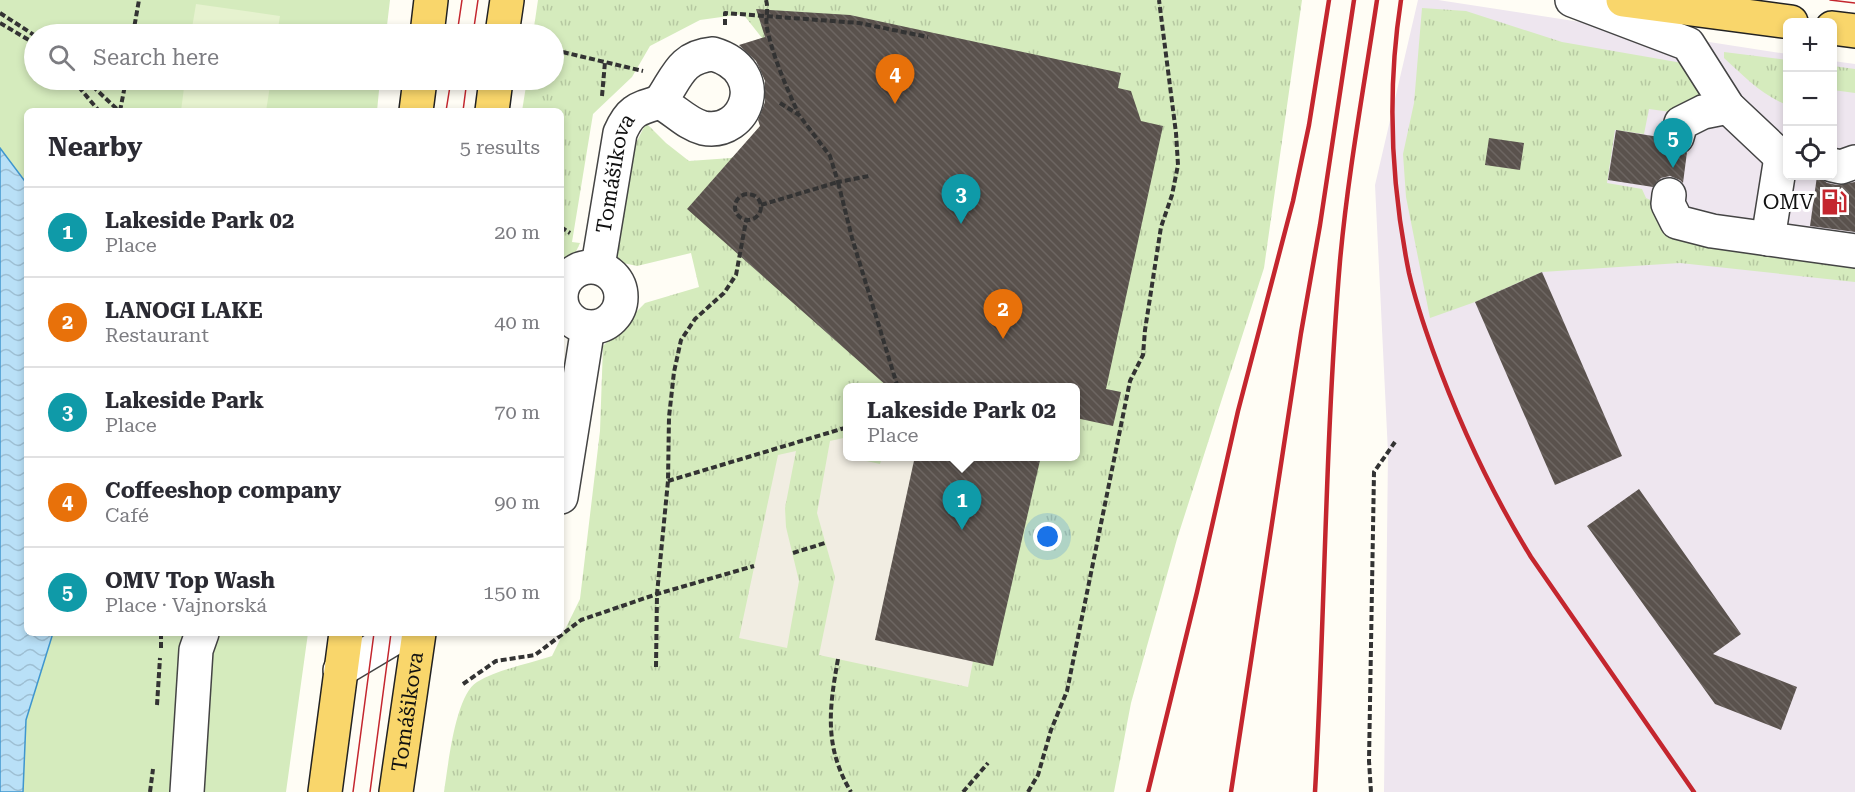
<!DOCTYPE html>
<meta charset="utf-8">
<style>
:root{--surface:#fff;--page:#f7f7f7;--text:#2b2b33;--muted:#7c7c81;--line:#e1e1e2;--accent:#c4262e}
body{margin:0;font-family:"Roboto Serif",serif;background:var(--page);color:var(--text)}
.controls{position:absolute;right:18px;top:18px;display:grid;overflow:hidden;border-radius:9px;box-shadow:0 3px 9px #0003}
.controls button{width:54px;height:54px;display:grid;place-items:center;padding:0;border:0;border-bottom:2px solid var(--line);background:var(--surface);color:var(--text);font:30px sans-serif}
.you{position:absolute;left:1048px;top:537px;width:21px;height:21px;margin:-15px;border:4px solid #fff;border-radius:50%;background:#1a73e8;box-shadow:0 0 0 9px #1a73e833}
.badge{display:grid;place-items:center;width:39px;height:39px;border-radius:50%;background:var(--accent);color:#fff;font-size:20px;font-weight:700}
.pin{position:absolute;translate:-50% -50px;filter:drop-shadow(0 2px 3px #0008)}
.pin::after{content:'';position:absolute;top:32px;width:21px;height:18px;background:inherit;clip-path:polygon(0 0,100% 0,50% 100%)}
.popup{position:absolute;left:843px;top:383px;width:237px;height:78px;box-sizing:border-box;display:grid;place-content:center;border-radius:9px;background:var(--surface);filter:drop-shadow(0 2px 4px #0005);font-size:20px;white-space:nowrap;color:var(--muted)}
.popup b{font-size:22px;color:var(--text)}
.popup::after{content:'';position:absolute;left:50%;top:100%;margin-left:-12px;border:12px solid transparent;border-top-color:var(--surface)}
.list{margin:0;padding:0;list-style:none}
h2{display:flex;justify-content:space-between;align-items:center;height:78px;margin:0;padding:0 24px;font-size:26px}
h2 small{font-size:20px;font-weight:400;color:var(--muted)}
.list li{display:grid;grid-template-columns:39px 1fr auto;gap:18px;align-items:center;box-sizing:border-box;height:90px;padding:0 24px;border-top:2px solid var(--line)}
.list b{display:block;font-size:22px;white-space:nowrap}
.list p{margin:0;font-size:20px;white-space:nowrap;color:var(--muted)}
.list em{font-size:20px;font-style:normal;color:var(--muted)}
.icon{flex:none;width:33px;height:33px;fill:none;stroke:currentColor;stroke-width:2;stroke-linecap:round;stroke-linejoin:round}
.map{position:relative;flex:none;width:1855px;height:792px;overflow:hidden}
.search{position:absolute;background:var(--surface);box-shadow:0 3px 9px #0003;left:24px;top:24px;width:540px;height:66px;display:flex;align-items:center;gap:15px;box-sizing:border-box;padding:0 21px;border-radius:33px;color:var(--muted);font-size:22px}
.panel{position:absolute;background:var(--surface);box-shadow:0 3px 9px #0003;left:24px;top:108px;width:540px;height:528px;border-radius:9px}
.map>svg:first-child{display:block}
</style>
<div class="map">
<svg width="1855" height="792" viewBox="0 0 1855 792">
<defs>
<pattern id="grass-tufts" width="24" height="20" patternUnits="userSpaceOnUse" patternTransform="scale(1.5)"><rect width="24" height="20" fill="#d5ebbd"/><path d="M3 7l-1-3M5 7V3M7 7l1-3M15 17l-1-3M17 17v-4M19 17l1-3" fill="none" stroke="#b6c8a1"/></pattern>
<pattern id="water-waves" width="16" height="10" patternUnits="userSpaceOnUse" patternTransform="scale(1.5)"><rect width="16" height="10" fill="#b9e0f7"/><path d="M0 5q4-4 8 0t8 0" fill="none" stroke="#9ebfd3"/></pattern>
<pattern id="building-back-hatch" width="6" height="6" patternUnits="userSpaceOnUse" patternTransform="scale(1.5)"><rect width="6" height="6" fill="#5a524d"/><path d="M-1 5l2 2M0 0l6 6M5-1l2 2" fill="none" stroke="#6d6662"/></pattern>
</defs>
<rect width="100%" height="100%" fill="#fffdf5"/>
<polygon fill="#eee6ef" points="1418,0 1438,0 1787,54 1788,176 1832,176 1833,61 1855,64 1855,792 1384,792 1388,453 1375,185"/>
<g fill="url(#grass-tufts)" fill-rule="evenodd">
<path d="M538,0H1302L1264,268L1177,539L1131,703L1114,792H444C448,767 455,695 477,682C499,669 528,664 552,656L580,599L600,431L603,346L645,303L699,287L691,253L637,266L614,261L635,145L646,123L666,143L689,161L731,158L772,133L766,43L743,14L700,20L650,46L632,77L593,114L572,242L580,243L573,258L561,271V111H522L527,80H554V34H533ZM848,388H1076V456H848Z"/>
<polygon points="1422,8 1466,11 1562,42 1688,64 1707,98 1678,113 1649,109 1644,134 1615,130 1607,183 1642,189 1646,198 1657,203 1855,257 1855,282 1680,263 1542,272 1475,302 1430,318 1406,197 1403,154 1414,103"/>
<path d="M1724,52L1787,60V105C1760,94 1745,77 1724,58Z"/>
<polygon points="1833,66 1855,69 1855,93 1833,90"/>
</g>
<polygon fill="#d5ebbd" points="0,0 390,0 386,34 34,34 34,80 380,80 377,111 27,111 27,633 308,633 286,792 0,792"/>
<g fill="#e6f2cf">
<polygon points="196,4 280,16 277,34 191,34"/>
<polygon points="185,80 271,80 266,111 181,111"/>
</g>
<g fill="#f1ede2">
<polygon points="848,437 844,456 880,464 882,457 915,457 973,661 968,687 819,655 835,577 817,513 830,441"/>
<polygon points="796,451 785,508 786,527 799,581 787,648 739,638 778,455"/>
</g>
<polygon fill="url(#water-waves)" stroke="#3f96cf" stroke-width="1.5" points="0,148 27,184 27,633 53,633 26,720 23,792 0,792"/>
<g fill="url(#building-back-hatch)">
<polygon points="756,9 850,15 1121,73 1118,88 1131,91 1141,121 1163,126 1106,389 1121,392 1113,426 1076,418 1076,387 888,387 687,209 760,126 758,120 765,102 765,81 756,61 739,45 765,37"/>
<polygon points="1616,130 1659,137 1659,142 1663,150 1671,155 1681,155 1687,152 1683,183 1680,180 1670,176 1661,178 1653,187 1608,180"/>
<polygon points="1489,138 1524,143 1520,170 1485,165"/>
<polygon points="1817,176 1827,183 1837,185 1855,182 1855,232 1810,226"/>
<polygon points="1542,272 1622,456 1555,485 1475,302"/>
<polygon points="915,456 1041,456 993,666 875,640"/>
<polygon points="1639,489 1741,634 1713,654 1797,687 1781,730 1715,704 1587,526"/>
</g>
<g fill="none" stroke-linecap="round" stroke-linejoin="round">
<g stroke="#444" stroke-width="36">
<g id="minor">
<polyline points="1572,0 1688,44 1728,107 1781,157 1788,158"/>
<path d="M713,54C771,71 747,137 703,128C687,124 675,110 660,102C677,78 680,57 713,54Z"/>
<polyline points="1677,137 1681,123 1703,112 1728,107"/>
<polyline points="1832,165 1841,167 1855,162"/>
<polyline points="1669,195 1668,204 1677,222 1712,231 1855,251"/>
<polyline points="1768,239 1781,157"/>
<path id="s1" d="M598,266L620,133C630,110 637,109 660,102"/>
<circle cx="591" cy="297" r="30"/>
<polyline points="561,497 588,327"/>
<polyline points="340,670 402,633"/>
<polyline points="187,792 196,650 202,633"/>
</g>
</g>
<g stroke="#222" stroke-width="36">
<g id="major">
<polyline points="1623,0 1791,22"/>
<polyline points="1832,28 1855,31"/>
<polyline points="427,34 431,0"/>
<polyline points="502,34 507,0"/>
<polyline points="416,111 420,80"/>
<polyline points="492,111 496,80"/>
<polyline points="325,792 346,633"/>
<path id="s2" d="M396,792L419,633"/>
</g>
</g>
<g stroke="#333" stroke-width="4" stroke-dasharray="6 3" stroke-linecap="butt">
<path d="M766,0C769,10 765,18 767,28C773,57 786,86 798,113"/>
<polyline points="0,13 34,35"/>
<polyline points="0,23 34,43"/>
<polyline points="725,25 725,13 859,23 928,37"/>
<polyline points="133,34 139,0"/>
<polyline points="554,50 643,71"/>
<polyline points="73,80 99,111"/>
<polyline points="86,80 119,111"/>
<polyline points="602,96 605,62"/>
<polyline points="780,103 799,115 830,156 838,182 869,176"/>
<polyline points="120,111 126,80"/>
<circle cx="748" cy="207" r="13"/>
<polyline points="761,205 838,182 852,238 898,388"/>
<polyline points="561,227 570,233"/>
<polyline points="668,481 848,427"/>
<polyline points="793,553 825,543"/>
<polyline points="161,648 161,633"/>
<path d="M838,659C829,709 824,747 851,792"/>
<polyline points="656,667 657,594 668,481 669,417 674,372 681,340 695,319 724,293 736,275 746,221"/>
<polyline points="463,684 496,661 535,655 581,620 657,594 754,566"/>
<polyline points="157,705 160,658"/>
<polyline points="150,792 153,769"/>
<polyline points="963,792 988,763"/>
<polyline points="1028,792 1038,775 1051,730 1067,691 1130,381 1143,355 1145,330 1161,227 1172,195 1178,165 1176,133 1159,0"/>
<polyline points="1371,792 1369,761 1374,472 1395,442"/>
</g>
<use href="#minor" stroke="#fff" stroke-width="33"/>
<use href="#major" stroke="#f9d66b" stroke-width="33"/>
<g stroke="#c4262e" stroke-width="1.5">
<polyline points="1830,0 1855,3"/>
<polyline points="457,34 462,0"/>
<polyline points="473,34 478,0"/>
<polyline points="446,111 451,80"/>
<polyline points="463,111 467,80"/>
<polyline points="353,792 374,633"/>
<polyline points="370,792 391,633"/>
</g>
<g stroke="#c4262e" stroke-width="4.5">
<path d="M1401,0C1387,90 1391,184 1409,273C1415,299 1424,326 1433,351C1459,423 1491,492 1531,557L1694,792"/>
<polyline points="1148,792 1197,592 1238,411 1293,201 1309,125 1329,0"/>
<polyline points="1231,792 1301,333 1320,225 1354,0"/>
<path d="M1315,792C1325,615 1325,438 1340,261C1348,173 1364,87 1377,0"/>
</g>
</g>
<defs>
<g id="fuel-bare" transform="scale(2.07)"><path d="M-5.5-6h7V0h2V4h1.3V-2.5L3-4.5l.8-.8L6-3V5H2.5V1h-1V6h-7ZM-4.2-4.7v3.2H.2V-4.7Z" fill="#c4262e" stroke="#fff" stroke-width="2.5" paint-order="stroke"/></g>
</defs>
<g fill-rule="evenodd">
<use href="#fuel-bare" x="1834" y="202"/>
</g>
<g text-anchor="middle" stroke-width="6" stroke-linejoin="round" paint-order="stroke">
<g font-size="21" fill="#111" stroke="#fff">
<text dy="7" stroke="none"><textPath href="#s1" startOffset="94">Tomášikova</textPath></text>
<text dy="7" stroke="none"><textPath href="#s2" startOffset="81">Tomášikova</textPath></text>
</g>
<g font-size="21" fill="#111" stroke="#fff" text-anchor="end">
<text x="1814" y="209">OMV</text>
</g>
</g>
</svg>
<div class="controls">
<button>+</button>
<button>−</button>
<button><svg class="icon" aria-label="locate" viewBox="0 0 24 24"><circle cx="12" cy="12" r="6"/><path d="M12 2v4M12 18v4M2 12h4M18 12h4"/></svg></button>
</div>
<div class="you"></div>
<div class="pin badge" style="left:962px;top:530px;background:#0f9aa8">1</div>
<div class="popup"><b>Lakeside Park 02</b>Place</div>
<div class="pin badge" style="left:1003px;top:339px;background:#e8710a">2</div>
<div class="pin badge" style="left:961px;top:224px;background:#0f9aa8">3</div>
<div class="pin badge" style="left:895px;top:104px;background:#e8710a">4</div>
<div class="pin badge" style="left:1673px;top:168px;background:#0f9aa8">5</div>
<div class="search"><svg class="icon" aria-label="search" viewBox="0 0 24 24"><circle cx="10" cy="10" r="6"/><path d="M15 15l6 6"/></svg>Search here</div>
<section class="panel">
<h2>Nearby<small>5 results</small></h2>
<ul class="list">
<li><span class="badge" style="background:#0f9aa8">1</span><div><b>Lakeside Park 02</b><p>Place</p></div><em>20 m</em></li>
<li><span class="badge" style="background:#e8710a">2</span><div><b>LANOGI LAKE</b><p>Restaurant</p></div><em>40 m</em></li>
<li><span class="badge" style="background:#0f9aa8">3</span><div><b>Lakeside Park</b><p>Place</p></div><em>70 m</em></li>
<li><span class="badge" style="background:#e8710a">4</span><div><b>Coffeeshop company</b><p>Café</p></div><em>90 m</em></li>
<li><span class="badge" style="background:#0f9aa8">5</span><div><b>OMV Top Wash</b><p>Place · Vajnorská</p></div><em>150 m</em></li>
</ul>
</section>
</div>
